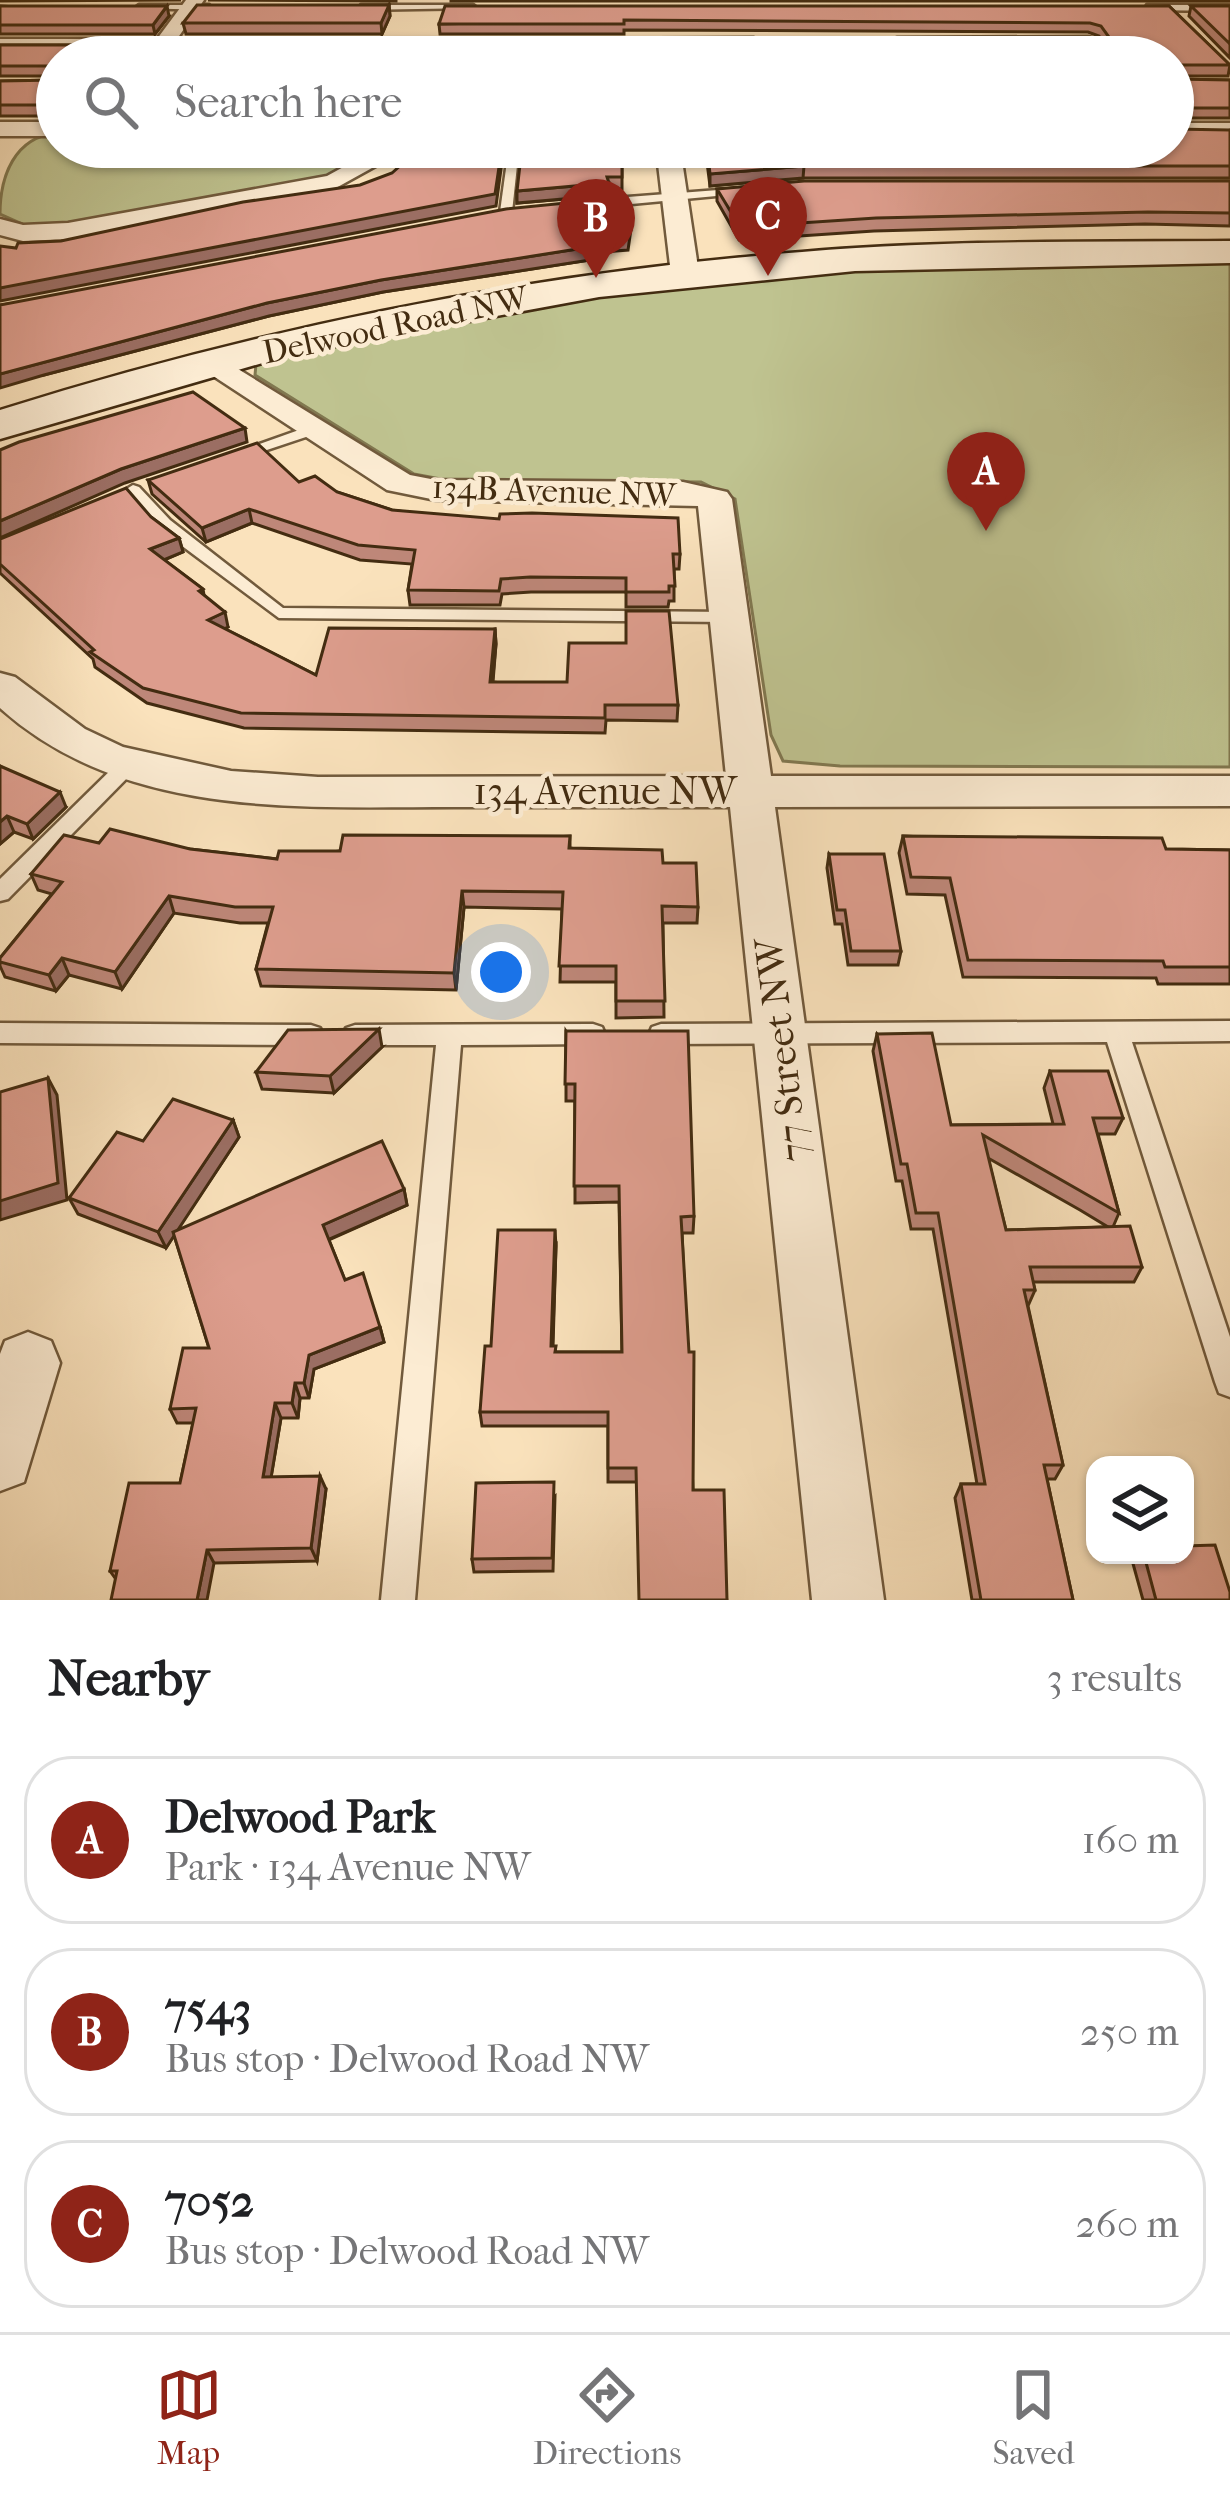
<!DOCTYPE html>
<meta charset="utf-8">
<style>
:root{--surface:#fff;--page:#f2f2f2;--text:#202124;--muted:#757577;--line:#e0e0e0;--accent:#8f2418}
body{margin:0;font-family:"IM FELL French Canon",serif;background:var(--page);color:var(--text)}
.controls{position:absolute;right:36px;bottom:36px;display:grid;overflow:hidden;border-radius:24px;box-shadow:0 3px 9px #0004}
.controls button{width:108px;height:108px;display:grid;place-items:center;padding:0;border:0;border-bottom:3px solid var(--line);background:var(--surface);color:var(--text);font:60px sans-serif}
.you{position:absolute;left:501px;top:972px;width:42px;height:42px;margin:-30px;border:9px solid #fff;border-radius:50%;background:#1a73e8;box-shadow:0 0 0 18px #1a73e833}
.badge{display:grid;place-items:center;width:78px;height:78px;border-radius:50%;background:var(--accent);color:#fff;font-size:39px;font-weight:700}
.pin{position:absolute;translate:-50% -99px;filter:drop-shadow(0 3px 6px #0008)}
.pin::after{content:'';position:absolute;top:63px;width:42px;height:36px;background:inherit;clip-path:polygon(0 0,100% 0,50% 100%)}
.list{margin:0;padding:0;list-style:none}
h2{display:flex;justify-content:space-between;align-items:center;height:156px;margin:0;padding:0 48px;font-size:51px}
h2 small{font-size:39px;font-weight:400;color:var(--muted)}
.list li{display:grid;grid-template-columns:78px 1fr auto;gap:36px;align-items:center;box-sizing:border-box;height:168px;margin:0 24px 24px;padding:0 24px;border:3px solid var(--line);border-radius:48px}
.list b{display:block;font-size:45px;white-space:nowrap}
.list p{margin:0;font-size:39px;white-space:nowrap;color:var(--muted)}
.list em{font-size:39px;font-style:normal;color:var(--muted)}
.icon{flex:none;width:66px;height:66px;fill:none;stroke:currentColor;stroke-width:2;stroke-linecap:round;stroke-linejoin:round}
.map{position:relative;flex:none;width:1230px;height:1600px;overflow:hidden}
.search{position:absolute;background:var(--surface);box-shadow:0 3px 9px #0004;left:36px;right:36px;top:36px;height:132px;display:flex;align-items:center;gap:30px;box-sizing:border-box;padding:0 42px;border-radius:66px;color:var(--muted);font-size:45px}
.sheet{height:732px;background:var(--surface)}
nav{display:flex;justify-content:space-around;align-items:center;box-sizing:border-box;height:168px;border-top:3px solid var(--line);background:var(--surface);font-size:33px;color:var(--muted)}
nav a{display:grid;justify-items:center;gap:6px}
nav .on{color:var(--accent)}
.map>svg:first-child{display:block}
</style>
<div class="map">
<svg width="1230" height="1600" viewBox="0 0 1230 1600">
<rect width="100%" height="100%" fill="#fae2bc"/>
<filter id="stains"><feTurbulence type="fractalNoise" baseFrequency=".00167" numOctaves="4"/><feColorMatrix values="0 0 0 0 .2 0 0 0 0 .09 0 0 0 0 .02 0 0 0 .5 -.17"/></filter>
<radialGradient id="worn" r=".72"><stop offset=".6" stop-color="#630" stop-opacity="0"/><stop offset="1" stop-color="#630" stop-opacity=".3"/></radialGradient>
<g fill="#bfc390" stroke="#817850" stroke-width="3">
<path d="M57,133V147H359C353,166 344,170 326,177L63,225L27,226L0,214C0,177 14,137 57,133Z"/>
<polygon points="1230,261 1230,767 840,766 783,761 771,735 735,499 701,482 446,480 414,474 255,375 256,364 280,356 598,295 913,265"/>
</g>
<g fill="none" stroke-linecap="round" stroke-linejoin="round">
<g stroke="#715a3c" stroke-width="5">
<g id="lane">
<polygon points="209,5 212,10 135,8 139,5"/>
<polygon points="361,5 473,5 477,8 358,10"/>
<polygon points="1147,5 1230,5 1230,11 1144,10"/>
<polygon points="509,147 519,147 512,212 506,216 500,212"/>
<polygon points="744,188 748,189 748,193 589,208 583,204 589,200"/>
<polygon points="313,425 318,427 318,433 234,461 226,456"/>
<polygon points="133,485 139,487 170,520 283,608 729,612 738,617 729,622 279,618 158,528 125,490"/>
<polygon points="127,759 137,766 134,771 8,899 0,901 0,879 120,761"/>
<polygon points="1230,1021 1230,1041 1132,1042 1230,1337 1230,1397 1219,1393 1215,1382 1107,1042 661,1044 652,1041 649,1034 652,1027 661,1024"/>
<polygon points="0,1023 311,1025 320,1028 323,1035 320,1042 311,1045 0,1043"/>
<polygon points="593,1024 602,1027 605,1034 602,1041 593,1044 461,1045 415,1600 381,1600 436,1045 355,1045 346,1042 343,1035 346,1028 355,1025"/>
</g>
</g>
<g stroke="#715a3c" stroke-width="5">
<g id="street">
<polygon points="186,0 204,0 177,39 495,39 505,45 495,51 0,51 0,39 157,39"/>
<polygon points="1088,37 1095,39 1108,57 1088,57 1082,49 897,50 887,44 897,38"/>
<polygon points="753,38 760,40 760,48 561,51 551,45 561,39"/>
<rect x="0" y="122" width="57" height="14"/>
<rect x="1173" y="123" width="57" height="14"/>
<polygon points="362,147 386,147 381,163 334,189 68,239 23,241 0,235 0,219 23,225 68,223 327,176 358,159"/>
<polygon points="656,147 680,147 699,274 695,280 685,282 671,274"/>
<path d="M212,353L410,475L436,480L683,482L727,492L732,499L771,776H1230V806L775,807L884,1600H812L730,807C638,807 546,807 454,807C300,807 123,819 0,708V673L15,677L85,729L123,747L231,771L318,777L726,776L698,506L436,500L387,490L201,368L197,362Z"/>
<polygon points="28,1332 51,1341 60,1363 24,1482 0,1491 0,1354 5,1341"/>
</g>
</g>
<g stroke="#432c11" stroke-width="5">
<path id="secondary" d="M1230,241V263L855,271L599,297L297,353L0,439V410C261,328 529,273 802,252C944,240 1087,242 1230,241Z"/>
</g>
<use href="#lane" fill="#fcecd3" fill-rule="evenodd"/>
<use href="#street" fill="#fcecd3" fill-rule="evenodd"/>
<use href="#secondary" fill="#fcecd3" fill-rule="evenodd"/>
</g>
<g fill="#be8779" stroke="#432c11" stroke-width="3" fill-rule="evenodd">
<polygon points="0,0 181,0 0,1"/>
<polygon points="208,0 396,0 396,1"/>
<rect x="451" y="0" width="779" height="1"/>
<polygon points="389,5 390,16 382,34 186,34 183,23"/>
<polygon points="0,6 169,16 155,34 0,34"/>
<polygon points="1169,6 1230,65 1228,76 1173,76 1173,57 694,57 694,44 1109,51 1099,36 1088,32 624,30 624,34 440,34 439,24"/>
<polygon points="1191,6 1230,6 1230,58 1189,16"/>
<polygon points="0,45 372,45 373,55 57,76 0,76"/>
<polygon points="1173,79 1230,80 1230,118 1173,118"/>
<polygon points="57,80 57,116 0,116 0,81"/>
<polygon points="1230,130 1230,178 803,178 710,186 705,147 1173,147"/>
<polygon points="622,147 622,189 609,189 609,195 517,203 517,191"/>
<polygon points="1230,181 1230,226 1145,224 874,231 739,240 717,201 717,189"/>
<polygon points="631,229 628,250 590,253 590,260 383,292 269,316 44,375 0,305"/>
<polygon points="148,480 299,482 337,492 392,510 680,554 679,569 674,569 674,601 669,601 668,607 626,607 626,592 531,592 502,594 500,605 410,605 408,590 412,564 360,560 252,523 206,542 152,494"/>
<polygon points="151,517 179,538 183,552 164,560 203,589 204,595 228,627 225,629 316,675 495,629 496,644 493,682 678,705 677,721 606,720 605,733 244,728 147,703 95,667 93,659 0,573 0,539"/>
<polygon points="0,766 66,807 33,839 14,832 0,844"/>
<polygon points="570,836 570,848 663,863 698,907 697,923 663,923 664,1017 616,1018 616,982 560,982 562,909 464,907 456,990 261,986 256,969 268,923 240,923 174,913 122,989 69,975 56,991 5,977 0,966 0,958 52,894 38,890 31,874 99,843 190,849 277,859 340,851"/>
<polygon points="903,836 1166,849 1230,850 1230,984 1158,984 1156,978 963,977 945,895 907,894 899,853"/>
<polygon points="829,854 901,951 898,965 848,965 842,924 835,924 827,868"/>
<polygon points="566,1031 694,1216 693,1233 682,1233 693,1490 727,1600 636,1482 608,1482 608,1426 482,1426 480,1412 491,1346 556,1246 553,1346 556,1352 622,1352 619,1202 575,1203 575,1101 566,1101"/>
<path d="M877,1034L951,1125L1053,1124L1044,1088L1050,1071L1123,1118L1115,1134H1098L1119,1213L1113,1227L1142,1267L1134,1282H1033L1035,1290L1028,1306L1063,1465L1055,1479H1047L1073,1600H972L955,1498L961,1484H977L933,1229H911L902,1181H896L873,1051ZM988,1158L1080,1210L1108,1227L1006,1230Z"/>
<polygon points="382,1047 334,1093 262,1089 256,1072"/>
<polygon points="233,1120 239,1137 177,1230 404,1189 407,1205 329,1240 345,1280 380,1327 384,1342 314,1369 309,1398 300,1398 298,1418 281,1418 271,1477 326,1489 317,1561 214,1563 115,1578 110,1571 180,1483 193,1423 177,1423 170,1409 209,1348 174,1235 166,1248 78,1214 69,1198 143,1141"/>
<polygon points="555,1496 553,1571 474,1572 472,1559"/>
<polygon points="1136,1555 1185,1555 1230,1600 1143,1600 1132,1560"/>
</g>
<g fill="#9b6e63" stroke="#432c11" stroke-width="3">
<polygon points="389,5 390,16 382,34 381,23"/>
<polygon points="167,6 169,16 155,34 153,25"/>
<polygon points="504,147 496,206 0,301 0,288"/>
<polygon points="804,166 803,178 710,186 710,174"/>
<polygon points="609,183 609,195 517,203 517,191"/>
<polygon points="590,247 590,260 383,292 269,316 44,375 0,388 0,374 267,303 381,280"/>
<polygon points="245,428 247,442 125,483 0,538 0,521 121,469"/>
<polygon points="249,509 252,523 206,542 202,528"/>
<polygon points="179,538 183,552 154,564 150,549"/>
<polygon points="225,612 228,627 212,635 208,620"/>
<polygon points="495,629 496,644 491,697 490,682"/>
<polygon points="60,792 66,807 33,839 27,824"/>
<polygon points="7,816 14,832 0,844 0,822"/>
<polygon points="462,891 464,907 456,990 454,973"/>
<polygon points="169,896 174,913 122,989 115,972"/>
<polygon points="62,958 69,975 56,991 49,975"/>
<polygon points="379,1029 382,1047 334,1093 330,1076"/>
<polygon points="48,1078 57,1095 67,1200 0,1220 0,1201"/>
<polygon points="233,1120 239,1137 166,1248 158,1232"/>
<polygon points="404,1189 407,1205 327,1240 323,1225"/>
<polygon points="555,1230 556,1246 552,1361 551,1346"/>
<polygon points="380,1327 384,1342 314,1369 309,1398 304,1383 309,1355"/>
<polygon points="295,1383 300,1398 298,1418 292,1403"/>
<polygon points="275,1403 281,1418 269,1490 263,1477"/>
<polygon points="320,1476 326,1489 317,1561 311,1548"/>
<polygon points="207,1550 214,1563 207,1600 197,1600"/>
</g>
<g fill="#dd9d8d" stroke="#432c11" stroke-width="3">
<polygon points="197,5 389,5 381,23 183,23"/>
<polygon points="0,6 167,6 153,25 0,25"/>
<polygon points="445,6 1169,6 1230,65 1176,65 1173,77 1173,57 696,57 694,44 1082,43 1090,51 1110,51 1114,44 1101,26 1090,23 624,20 624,24 439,24"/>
<polygon points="1191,6 1230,6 1230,44"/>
<polygon points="623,44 623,57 430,57 432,45"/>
<polygon points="0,45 372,45 366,57 57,57 57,78 54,66 0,66"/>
<polygon points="1173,79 1230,80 1230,108 1176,108 1173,110"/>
<polygon points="57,80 57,105 0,105 0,81"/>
<polygon points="1173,129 1230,130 1230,166 804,166 710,174 707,147 1173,147"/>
<polygon points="421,147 502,147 495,194 0,288 0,246 16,248 18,243 61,241 243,202 360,185 392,173"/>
<polygon points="522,147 622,147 622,177 607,177 609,183 517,191"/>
<polygon points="804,181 1230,181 1230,213 1148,212 876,218 740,227 717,189"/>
<polygon points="616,198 631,229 624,230 628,238 585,241 590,247 381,280 267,303 0,374 0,305 506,209"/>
<polygon points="193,392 245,428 121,469 0,521 0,450 19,442"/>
<polygon points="257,443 299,482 315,476 337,492 392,510 499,519 500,514 532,513 678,518 680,554 673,554 675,586 669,586 669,592 626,592 626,578 530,577 501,579 499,591 408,590 415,550 358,545 249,509 202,528 148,480"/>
<polygon points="126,488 151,517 179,538 150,549 203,589 199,591 225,612 208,620 316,675 329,628 495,629 490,682 567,682 569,643 626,643 626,611 669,611 678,705 605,705 605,718 241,713 143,688 90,652 94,650 0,564 0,539"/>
<polygon points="0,766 60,792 27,824 7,816 0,822"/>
<polygon points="110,829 190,849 277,859 279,851 340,851 343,835 570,836 569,848 662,850 663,863 696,863 698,907 662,906 665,1001 616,1001 616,966 559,966 563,892 462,891 454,973 256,969 273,907 235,907 169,896 115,972 62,958 49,975 0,962 0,958 62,882 31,874 64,835 99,843"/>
<polygon points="903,836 1162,838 1166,849 1230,850 1230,967 1165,967 1163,961 968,960 950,878 911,877"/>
<polygon points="829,854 884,854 901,951 851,951 845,910 837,910"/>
<polygon points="379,1029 330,1076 256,1072 288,1030"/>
<polygon points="566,1031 688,1031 694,1216 681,1217 689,1352 694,1352 693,1490 724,1490 727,1600 639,1600 636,1468 608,1468 608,1412 480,1412 485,1346 491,1346 498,1230 555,1230 551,1346 556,1346 555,1352 622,1352 619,1186 574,1186 575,1084 565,1084"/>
<polygon points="932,1033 951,1125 1064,1124 1050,1071 1108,1071 1123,1118 1093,1118 1119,1213 983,1135 1006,1230 1130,1226 1142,1267 1030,1267 1035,1290 1024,1290 1063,1465 1044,1465 1073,1600 981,1600 961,1484 985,1484 938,1213 916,1213 907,1164 901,1164 877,1034"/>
<polygon points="48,1078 58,1183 0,1201 0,1092"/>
<polygon points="173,1099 233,1120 158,1232 69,1198 117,1132 143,1141"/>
<polygon points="382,1141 404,1189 323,1225 345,1280 363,1273 380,1327 309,1355 304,1383 295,1383 292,1403 275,1403 263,1477 320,1476 311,1548 207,1550 197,1600 111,1600 117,1571 110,1571 129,1483 180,1483 196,1408 170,1409 183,1348 209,1348 173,1232"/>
<polygon points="554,1482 552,1558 472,1559 476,1483"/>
<polygon points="1215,1545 1230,1592 1230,1600 1156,1600 1144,1555 1185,1555 1185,1546"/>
</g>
<g text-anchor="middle" stroke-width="9" stroke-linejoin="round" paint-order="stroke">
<g font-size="33" fill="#432c11" stroke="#fcecd3">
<text transform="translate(395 324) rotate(-12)" y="12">Delwood Road NW</text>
<text transform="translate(554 490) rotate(2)" y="12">134B Avenue NW</text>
</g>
<g font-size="39" fill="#432c11" stroke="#fcecd3">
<text x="605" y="804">134 Avenue NW</text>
<text transform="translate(781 1050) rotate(-97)" y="14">77 Street NW</text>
</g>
</g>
<rect width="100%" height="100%" filter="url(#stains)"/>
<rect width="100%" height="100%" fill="url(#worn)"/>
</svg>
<div class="controls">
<button><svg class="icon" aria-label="layers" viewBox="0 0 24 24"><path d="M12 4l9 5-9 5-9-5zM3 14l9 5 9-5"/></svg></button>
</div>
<div class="you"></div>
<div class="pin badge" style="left:986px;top:531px">A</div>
<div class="pin badge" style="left:596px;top:278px">B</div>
<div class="pin badge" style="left:768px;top:276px">C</div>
<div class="search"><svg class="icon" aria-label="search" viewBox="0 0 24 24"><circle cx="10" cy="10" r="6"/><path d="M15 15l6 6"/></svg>Search here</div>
</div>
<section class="sheet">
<h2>Nearby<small>3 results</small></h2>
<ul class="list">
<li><span class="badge">A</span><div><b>Delwood Park</b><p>Park · 134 Avenue NW</p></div><em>160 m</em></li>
<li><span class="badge">B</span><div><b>7543</b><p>Bus stop · Delwood Road NW</p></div><em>250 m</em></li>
<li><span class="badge">C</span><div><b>7052</b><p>Bus stop · Delwood Road NW</p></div><em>260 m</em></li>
</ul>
</section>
<nav>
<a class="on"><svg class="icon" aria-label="map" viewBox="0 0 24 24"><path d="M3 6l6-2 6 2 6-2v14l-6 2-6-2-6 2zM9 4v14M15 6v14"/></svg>Map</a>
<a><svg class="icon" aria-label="directions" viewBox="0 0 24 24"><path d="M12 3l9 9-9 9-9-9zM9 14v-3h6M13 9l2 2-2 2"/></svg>Directions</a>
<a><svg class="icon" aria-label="saved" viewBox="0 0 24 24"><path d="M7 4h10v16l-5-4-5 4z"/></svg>Saved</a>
</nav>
